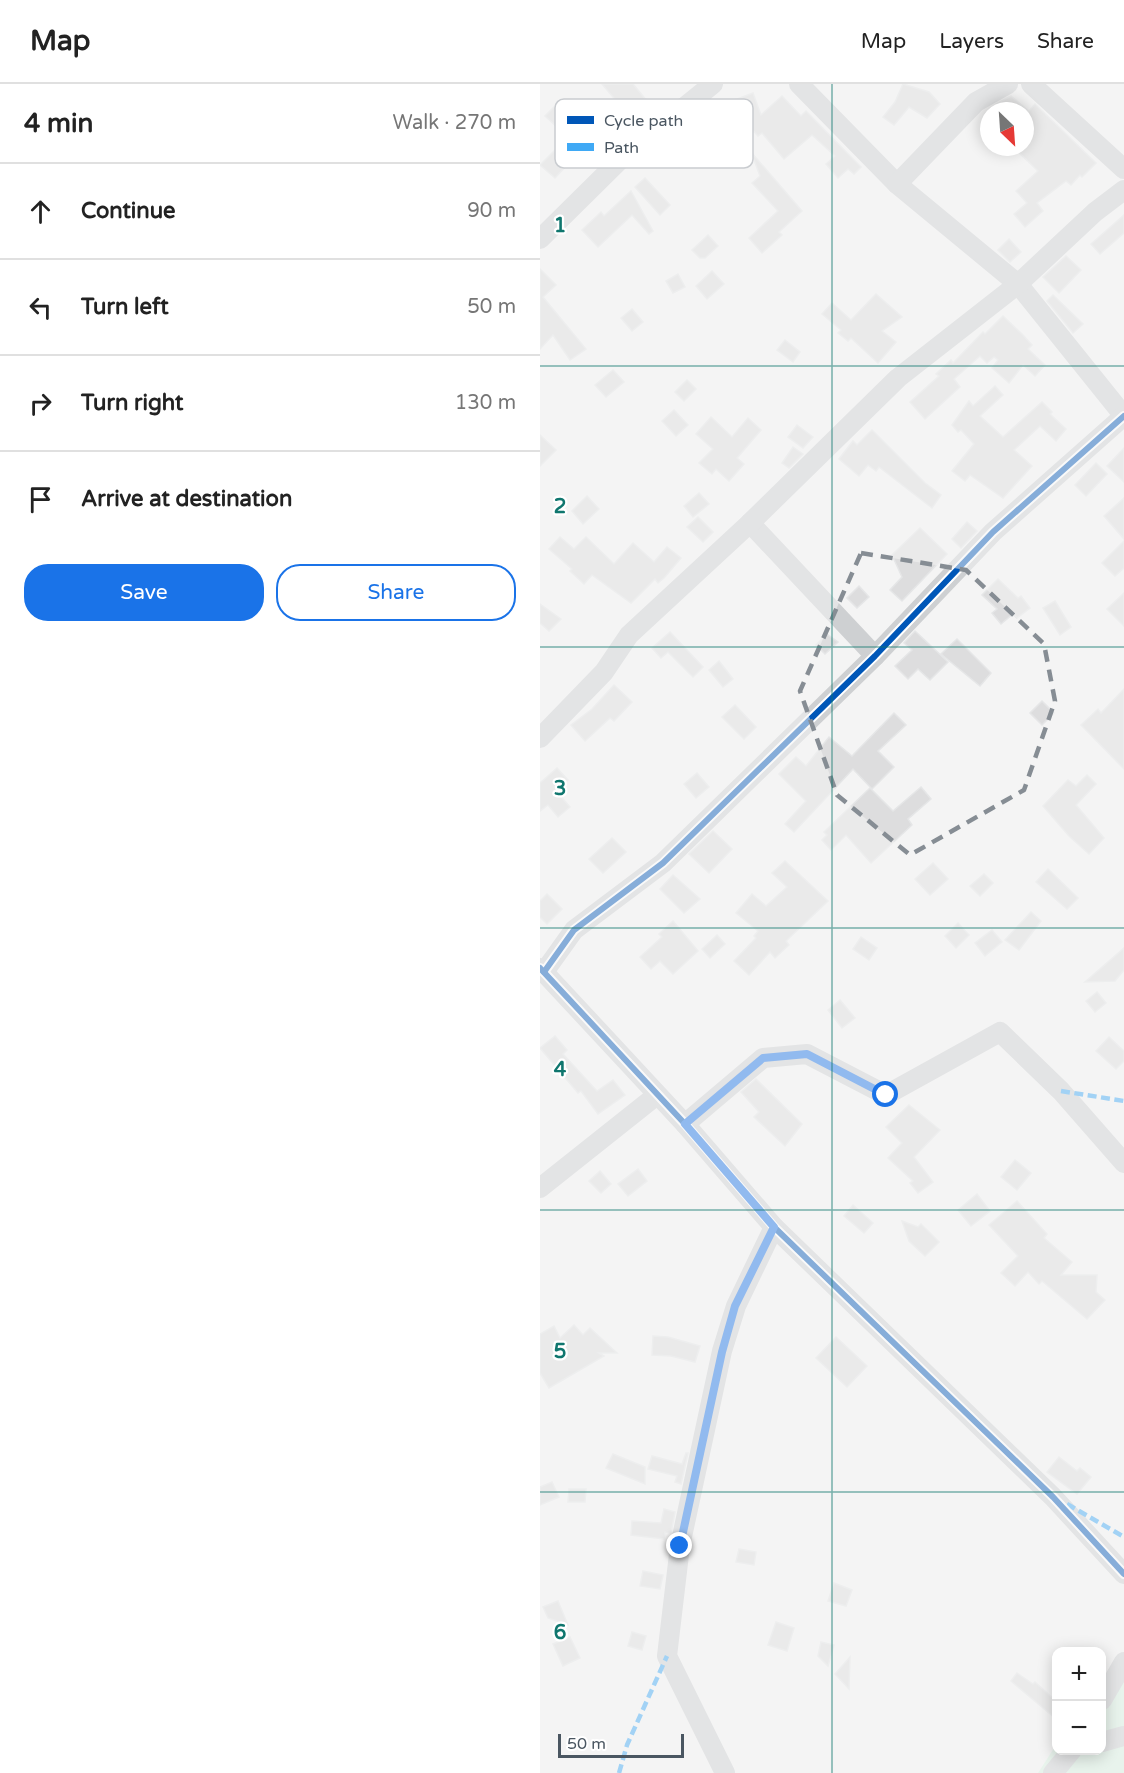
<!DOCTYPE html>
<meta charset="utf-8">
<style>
:root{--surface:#fff;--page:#f6f6f6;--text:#222;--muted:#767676;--line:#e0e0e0;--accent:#1a73e8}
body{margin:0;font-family:"Varela Round",sans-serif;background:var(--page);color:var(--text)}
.controls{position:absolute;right:18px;bottom:18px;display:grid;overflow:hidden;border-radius:12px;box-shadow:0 3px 15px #0003}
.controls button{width:54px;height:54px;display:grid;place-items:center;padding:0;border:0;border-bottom:2px solid var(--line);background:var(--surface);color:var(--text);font:30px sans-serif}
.compass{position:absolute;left:440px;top:18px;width:54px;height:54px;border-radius:50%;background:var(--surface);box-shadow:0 3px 15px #0003;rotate:155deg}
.scale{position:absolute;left:18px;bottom:15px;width:126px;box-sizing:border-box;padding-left:6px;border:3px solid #4a5661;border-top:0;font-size:16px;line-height:21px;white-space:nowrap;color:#4a5661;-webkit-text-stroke:4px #fff;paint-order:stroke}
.stop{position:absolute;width:18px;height:18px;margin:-14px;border:4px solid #1a73e8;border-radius:50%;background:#fff}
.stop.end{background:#1a73e8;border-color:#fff;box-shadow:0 2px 6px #0008}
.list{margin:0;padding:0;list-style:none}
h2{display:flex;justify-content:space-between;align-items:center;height:78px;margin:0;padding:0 24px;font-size:26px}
h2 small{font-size:20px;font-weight:400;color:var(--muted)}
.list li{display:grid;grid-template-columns:39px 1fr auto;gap:18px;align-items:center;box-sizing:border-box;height:96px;padding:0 24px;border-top:2px solid var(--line)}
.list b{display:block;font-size:22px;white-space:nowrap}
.list em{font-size:20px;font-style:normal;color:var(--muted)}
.actions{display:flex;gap:12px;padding:18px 24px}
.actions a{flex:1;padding:14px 0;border:2px solid var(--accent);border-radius:24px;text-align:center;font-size:21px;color:var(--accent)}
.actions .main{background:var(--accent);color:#fff}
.icon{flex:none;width:33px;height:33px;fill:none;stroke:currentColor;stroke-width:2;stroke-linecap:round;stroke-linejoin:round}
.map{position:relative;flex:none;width:584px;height:1689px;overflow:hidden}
header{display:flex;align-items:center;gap:36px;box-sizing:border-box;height:84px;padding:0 30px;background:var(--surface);border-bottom:2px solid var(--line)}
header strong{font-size:28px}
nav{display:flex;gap:33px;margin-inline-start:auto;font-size:21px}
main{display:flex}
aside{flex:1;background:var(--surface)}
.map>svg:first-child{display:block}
</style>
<header>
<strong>Map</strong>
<nav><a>Map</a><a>Layers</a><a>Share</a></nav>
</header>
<main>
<aside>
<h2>4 min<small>Walk · 270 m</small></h2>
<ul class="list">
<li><svg class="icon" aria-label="ahead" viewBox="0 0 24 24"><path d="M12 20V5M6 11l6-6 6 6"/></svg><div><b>Continue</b></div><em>90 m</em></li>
<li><svg class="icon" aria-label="left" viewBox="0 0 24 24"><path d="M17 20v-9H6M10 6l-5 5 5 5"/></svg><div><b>Turn left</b></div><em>50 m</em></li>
<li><svg class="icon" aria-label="right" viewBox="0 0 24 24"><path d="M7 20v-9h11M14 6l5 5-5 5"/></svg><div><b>Turn right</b></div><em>130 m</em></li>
<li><svg class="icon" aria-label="arrive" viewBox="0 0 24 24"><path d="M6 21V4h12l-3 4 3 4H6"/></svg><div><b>Arrive at destination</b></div></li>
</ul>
<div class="actions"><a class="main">Save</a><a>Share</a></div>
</aside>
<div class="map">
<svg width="584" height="1689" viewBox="0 0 584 1689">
<rect width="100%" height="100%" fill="#f4f4f4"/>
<polygon fill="#d9f2e3" points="584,1576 584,1689 498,1689 516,1661 516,1666 562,1666 562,1596"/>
<g fill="#ddddde" stroke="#e5e6e7" stroke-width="1.5">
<polygon points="62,0 93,0 107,17 89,32"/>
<polygon points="363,0 389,8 400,20 387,34 369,23 354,41 343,33 355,18"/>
<polygon points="213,9 221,31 242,12 261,32 266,27 321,83 314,90 308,85 298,94 286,80 295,72 272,51 244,75 222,49 218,52 207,40 202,44 192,17"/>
<polygon points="471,12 489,27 495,20 556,79 542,93 540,91 531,101 526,97 497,119 503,127 485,143 474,130 487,119 476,107 498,87 473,63 485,63 485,31 489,27 464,27 456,20"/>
<polygon points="16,21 29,34 18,44 5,32"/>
<polygon points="15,66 29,79 15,94 0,81"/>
<polygon points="211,68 262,127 239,148 242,151 222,169 209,154 238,127 212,99 220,92"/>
<polygon points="105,94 130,121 120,131 95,103"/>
<polygon points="91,107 113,147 109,150 92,131 58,163 42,146 61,128 64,132"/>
<polygon points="584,131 584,149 560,170 551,160"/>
<polygon points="168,151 178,162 165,174 160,174 152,166"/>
<polygon points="469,155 481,168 470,178 458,166"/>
<polygon points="526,172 541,186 519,209 503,193"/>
<polygon points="0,185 16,201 3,213 46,265 30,276 13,251 0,265"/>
<polygon points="172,187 184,200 167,215 156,202"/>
<polygon points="138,190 145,203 133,209 126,197"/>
<polygon points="336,210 362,233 342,247 356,258 338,279 311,254 308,257 298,249 301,246 282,230 292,219 311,236"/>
<polygon points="513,211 543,240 533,249 507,217"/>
<polygon points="92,225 103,238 92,247 81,234"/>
<polygon points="463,232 483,251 492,261 488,265 505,281 495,292 483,281 469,299 452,284 458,276 454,273 447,279 440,272 414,295 420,303 385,335 370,318 399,292 396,290 411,276 413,279 443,248 445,250"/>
<polygon points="245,256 260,268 253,278 237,266"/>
<polygon points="73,286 84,298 66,313 55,301"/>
<polygon points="147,296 156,305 144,317 135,308"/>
<polygon points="455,302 463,311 440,332 463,353 502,318 512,328 510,330 526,345 516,357 500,342 474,366 492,382 463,414 430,391 425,397 412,387 434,360 421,346 418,348 412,341 429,317 433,322"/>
<polygon points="134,326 148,341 136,352 122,337"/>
<polygon points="171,333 192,353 208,334 221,346 197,374 204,380 189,397 176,385 172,390 159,379 173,365 156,350"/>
<polygon points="257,341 273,353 263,364 248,353"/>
<polygon points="332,346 385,399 401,411 392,424 339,383 336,387 328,381 319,392 299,375 313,357 317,361"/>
<polygon points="0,351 16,366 0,382"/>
<polygon points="253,363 263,370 249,384 242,379"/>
<polygon points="584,364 584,398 567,382"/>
<polygon points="556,379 567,390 546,412 535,401"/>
<polygon points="159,409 169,420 153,433 144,422"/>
<polygon points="47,412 59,425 43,440 32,427"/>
<polygon points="584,414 584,455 564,432"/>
<polygon points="158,433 173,448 163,458 147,443"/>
<polygon points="427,438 437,447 421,464 412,455"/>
<polygon points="380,444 407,470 362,517 350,506 362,493 352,471"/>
<polygon points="20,453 34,465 46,453 74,480 93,459 114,478 127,463 141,474 124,494 118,499 115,495 91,519 52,491 44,500 30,487 32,485 9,465"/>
<polygon points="584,457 584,484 575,492 562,479"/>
<polygon points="458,495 478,514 481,512 490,524 477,534 473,530 461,540 452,529 457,525 442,511"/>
<polygon points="319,502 329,513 317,524 307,514"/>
<polygon points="584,509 584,542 567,525"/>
<polygon points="515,517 531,543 520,551 503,524"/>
<polygon points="0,520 21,535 9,547 0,539"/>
<polygon points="375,547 408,578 390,596 378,585 368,595 355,582 372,566 364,559"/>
<polygon points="130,548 163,583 153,593 128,568 121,574 112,564"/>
<polygon points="287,550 298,558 285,570 276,561"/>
<polygon points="417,555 451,589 440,602 401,570"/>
<polygon points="179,577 193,595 183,603 169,586"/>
<polygon points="74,601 92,618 74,637 70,634 45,657 31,641 52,625"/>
<polygon points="584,605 584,685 541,641 558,625 561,629"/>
<polygon points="502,617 514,629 502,641 490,629"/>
<polygon points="195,621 216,643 204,655 182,633"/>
<polygon points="354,629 366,641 338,667 354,683 332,705 313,685 254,748 245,740 266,717 239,690 256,673 266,682 289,653 312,672"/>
<polygon points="17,684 28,696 16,707 30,723 18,733 8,721 0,727 0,699"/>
<polygon points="157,689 169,703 156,714 144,700"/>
<polygon points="547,691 556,700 536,721 564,754 549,770 529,752 503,722 528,696 536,702"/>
<polygon points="381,703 391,715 368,735 372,741 331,779 306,751 291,766 282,756 287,751 284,748 330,704 353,727"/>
<polygon points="173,747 192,765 169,789 149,770"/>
<polygon points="72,754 86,768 63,789 49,775"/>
<polygon points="245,777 288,817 246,857 249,861 235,874 230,868 209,891 194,877 216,854 214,852 218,847 196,829 212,810 226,822 247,803 232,789"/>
<polygon points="393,779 408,795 390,811 375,795"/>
<polygon points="508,785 538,814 527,825 496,798"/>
<polygon points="444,790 453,799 440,812 430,802"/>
<polygon points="133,791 160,815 144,829 120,805"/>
<polygon points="7,810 22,825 7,840 0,833 0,817"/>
<polygon points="491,828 501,837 479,866 465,856"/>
<polygon points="133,837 158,867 133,890 120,877 111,885 100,873 122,853 119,850"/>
<polygon points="418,839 429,851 416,864 405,852"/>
<polygon points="452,846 462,858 445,872 435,859"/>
<polygon points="177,851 185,860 170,874 162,865"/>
<polygon points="321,853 337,864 329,876 313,865"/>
<polygon points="584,864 584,886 575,897 545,898"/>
<polygon points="557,908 566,919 555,928 546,917"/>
<polygon points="300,916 315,934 302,944 288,926"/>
<polygon points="15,952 27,966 23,970 57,1007 73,996 85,1011 58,1030 41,1007 38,1009 0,964"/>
<polygon points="569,953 584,967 584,977 576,985 556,967"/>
<polygon points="216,995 262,1040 245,1062 214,1033 219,1028 201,1008"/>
<polygon points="369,1021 400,1046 374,1073 393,1098 378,1109 370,1099 373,1097 348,1074 362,1059 346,1043"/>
<polygon points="475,1076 491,1089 477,1106 461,1093"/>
<polygon points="98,1085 107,1097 88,1112 78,1100"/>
<polygon points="60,1087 71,1100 61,1109 49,1097"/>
<polygon points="437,1110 450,1127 431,1142 418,1126"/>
<polygon points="477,1117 507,1150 504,1154 532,1178 521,1191 557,1191 556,1208 565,1216 547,1235 502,1197 499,1200 488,1188 475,1202 461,1189 478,1172 449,1141"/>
<polygon points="313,1121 333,1139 324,1149 304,1132"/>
<polygon points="362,1137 378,1143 381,1140 399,1158 385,1172 369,1157"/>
<polygon points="34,1241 43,1251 50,1244 77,1269 59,1269 64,1272 9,1304 0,1289 0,1250 14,1242 20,1254"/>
<polygon points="113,1252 128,1253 160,1262 155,1278 131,1272 112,1271"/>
<polygon points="296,1253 327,1282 307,1303 276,1274"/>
<polygon points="146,1369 148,1369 141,1400 135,1398 137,1392 108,1385 112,1372 142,1380"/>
<polygon points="73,1370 105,1383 105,1400 66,1384"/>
<polygon points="519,1373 537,1387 540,1384 551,1393 537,1410 507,1388"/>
<polygon points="12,1398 19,1413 0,1421 0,1403"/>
<polygon points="29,1405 46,1405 45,1418 28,1418"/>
<polygon points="124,1425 135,1428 131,1449 125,1448 124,1455 91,1451 92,1437 121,1439"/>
<polygon points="199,1465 216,1468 214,1481 196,1478"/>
<polygon points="103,1487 123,1491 120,1505 100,1502"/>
<polygon points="294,1499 312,1506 306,1522 288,1517"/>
<polygon points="18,1517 28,1541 8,1534 3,1523"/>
<polygon points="236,1538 254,1544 247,1567 228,1561"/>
<polygon points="92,1548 106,1552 102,1566 88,1562"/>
<polygon points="30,1553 40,1574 23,1582 13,1560"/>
<polygon points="281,1558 294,1561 288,1582 278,1572"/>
<polygon points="310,1573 309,1605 295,1590"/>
<polygon points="477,1589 493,1600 495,1598 516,1617 516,1635 471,1597"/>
</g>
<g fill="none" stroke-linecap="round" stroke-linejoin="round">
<g stroke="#ced0d2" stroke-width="20">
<polyline points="259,0 357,100 478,200 584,332"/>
<polyline points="491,0 584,85"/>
<polyline points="357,100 436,18 468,0"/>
<polyline points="0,155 85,71 173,0"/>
<polyline points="210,439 335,572"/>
<polyline points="0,654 64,588 89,551 210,439 358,294 478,200 555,128 584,106"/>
<polyline points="0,884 145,1040 234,1143 513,1413 584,1490"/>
<polyline points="4,888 34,846 123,779 335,572 453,448 584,332"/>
<polyline points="145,1040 223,974 267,970 346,1011 460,948 521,1007 584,1079"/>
<polyline points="0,1104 117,1011"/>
<polyline points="562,1616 584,1578"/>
<polyline points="562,1658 584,1652"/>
<polyline points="185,1689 127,1572 140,1462 182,1267 196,1222 234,1143"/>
<polyline points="513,1689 532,1666"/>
</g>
<g stroke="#3fa9f5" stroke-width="4.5" stroke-dasharray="9 4.5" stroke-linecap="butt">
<polyline points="521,1007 584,1017"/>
<polyline points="527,1420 584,1453"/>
<polyline points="79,1689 87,1661 127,1572"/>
</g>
<g stroke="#fff" stroke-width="10">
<g id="cycleway">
<polyline points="0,884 145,1040 234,1143 513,1413 584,1490"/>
<polyline points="4,888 34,846 123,779 335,572 453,448 584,332"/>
</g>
</g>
<use href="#cycleway" stroke="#0057b8" stroke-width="6"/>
</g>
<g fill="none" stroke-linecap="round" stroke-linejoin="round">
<polyline stroke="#1a73e8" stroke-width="8" points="140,1462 182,1268 195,1222 234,1143 145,1040 223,974 267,970 346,1011"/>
</g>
<path d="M0 0H584V1689H0ZM321,469L426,486L504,560L515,617L484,706L370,771L297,711L260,607Z" fill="#f4f4f4" fill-opacity=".55" fill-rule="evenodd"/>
<path fill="none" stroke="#868d94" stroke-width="4.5" stroke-dasharray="12 8" stroke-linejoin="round" d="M321,469L426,486L504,560L515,617L484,706L370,771L297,711L260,607Z"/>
<path fill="none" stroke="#0f766e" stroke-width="1.5" stroke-opacity="0.55" d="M292,0V1689M0,282H584M0,563H584M0,844H584M0,1126H584M0,1408H584"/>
<rect x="15" y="15" width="198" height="69" rx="9" fill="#fff" stroke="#c9ccd0" stroke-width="1.5"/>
<rect x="27" y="32" width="27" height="8" fill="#0057b8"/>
<rect x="27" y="59" width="27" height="8" fill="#3fa9f5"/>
<g font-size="16" fill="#4a5661">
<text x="64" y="42">Cycle path</text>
<text x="64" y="69">Path</text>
</g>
<g font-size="20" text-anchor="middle" font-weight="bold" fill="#0f766e" stroke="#fff" stroke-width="4.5" stroke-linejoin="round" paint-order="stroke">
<text x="20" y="148">1</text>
<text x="20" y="429">2</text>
<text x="20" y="711">3</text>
<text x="20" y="992">4</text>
<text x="20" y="1274">5</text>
<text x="20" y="1555">6</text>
</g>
</svg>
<div class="controls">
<button>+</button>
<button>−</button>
</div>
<svg class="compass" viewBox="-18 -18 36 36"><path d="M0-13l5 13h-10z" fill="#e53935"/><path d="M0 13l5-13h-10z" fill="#767676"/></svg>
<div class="scale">50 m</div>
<div class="stop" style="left:346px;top:1011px"></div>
<div class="stop end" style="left:140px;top:1462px"></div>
</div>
</main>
